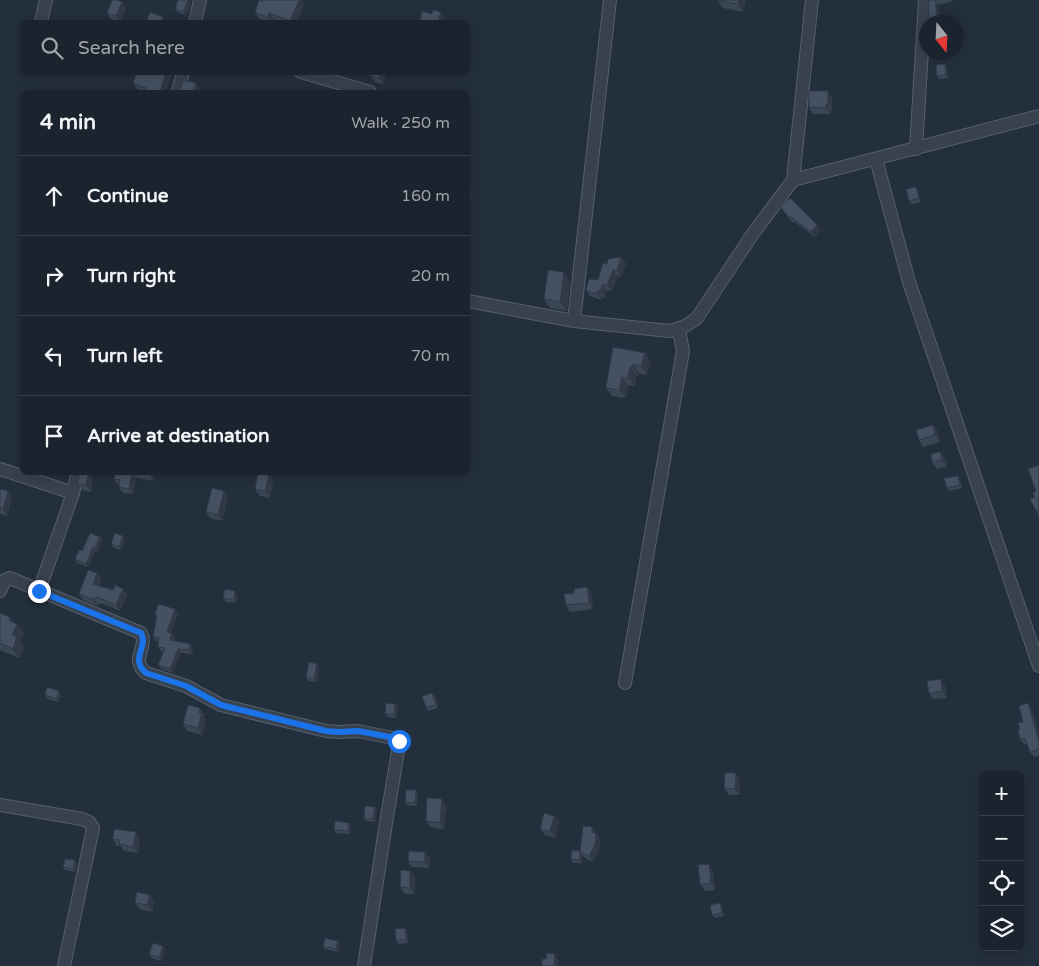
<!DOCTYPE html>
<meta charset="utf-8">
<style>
:root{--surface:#1b232e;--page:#242b36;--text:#f1f3f6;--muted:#a0a4aa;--line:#39404a}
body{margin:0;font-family:"Varela Round",sans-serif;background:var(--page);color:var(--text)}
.controls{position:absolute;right:15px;bottom:15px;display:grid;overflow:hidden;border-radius:8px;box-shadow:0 2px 12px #0003}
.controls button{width:45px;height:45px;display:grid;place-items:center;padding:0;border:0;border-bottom:1px solid var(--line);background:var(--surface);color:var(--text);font:25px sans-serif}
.compass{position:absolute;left:919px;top:15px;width:45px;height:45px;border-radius:50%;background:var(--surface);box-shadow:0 2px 12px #0003;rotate:162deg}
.stop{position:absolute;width:15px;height:15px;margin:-11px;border:4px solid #1a73e8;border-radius:50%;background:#fff}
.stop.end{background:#1a73e8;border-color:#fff;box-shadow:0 1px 5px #0008}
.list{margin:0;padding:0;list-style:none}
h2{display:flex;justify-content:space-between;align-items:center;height:65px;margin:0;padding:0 20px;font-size:21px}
h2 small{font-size:16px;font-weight:400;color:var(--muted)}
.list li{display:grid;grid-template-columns:32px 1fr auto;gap:15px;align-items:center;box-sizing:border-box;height:80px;padding:0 20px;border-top:1px solid var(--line)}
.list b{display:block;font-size:19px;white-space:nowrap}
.list em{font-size:16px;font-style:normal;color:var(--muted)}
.icon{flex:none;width:28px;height:28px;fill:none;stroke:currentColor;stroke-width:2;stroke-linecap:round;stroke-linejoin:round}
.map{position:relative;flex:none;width:1039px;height:966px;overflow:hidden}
.search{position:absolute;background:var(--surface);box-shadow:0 2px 12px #0003;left:20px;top:20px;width:450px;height:55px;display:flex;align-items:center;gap:12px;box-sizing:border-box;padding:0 18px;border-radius:8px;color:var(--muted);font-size:19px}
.panel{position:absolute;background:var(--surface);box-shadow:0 2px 12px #0003;left:20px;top:90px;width:450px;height:385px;border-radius:8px}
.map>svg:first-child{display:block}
</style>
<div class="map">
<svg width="1039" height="966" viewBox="0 0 1039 966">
<rect width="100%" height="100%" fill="#242f3e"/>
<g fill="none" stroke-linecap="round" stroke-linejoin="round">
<g stroke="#565f6c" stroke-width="14">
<g id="street">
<polyline points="41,22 46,0"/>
<polyline points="195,22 200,0"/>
<polyline points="301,72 370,92"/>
<polyline points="178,92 183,72"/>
<polyline points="916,149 925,0"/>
<polyline points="876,159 909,282 1039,666"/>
<polyline points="793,180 812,0"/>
<path d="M468,301L574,321L669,331C681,329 688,325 697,318L752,235L793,180L1039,116"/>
<polyline points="574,321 610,0"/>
<polyline points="0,469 73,493"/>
<path d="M0,591L5,580L10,578L141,633C149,648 129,658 146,673L186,686L221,705L326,731L339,732L358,731L398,739L399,745L386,823L364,966"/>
<polyline points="39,591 73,493 78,472"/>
<polyline points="625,683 683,351 679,330"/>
<polyline points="0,805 82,819 89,822 93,828 64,966"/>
</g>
</g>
<use href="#street" stroke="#38414e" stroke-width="12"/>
</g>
<g fill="#3b4654">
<polygon points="189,0 191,3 186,15 177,12 175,9"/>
<polygon points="263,0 301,0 304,4 297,22 282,22 274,19 272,22 260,19 255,13"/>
<polygon points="717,0 746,0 743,12 723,8"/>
<polygon points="929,0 953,0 953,1 938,5 941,22 928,22"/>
<polygon points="122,2 126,8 120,22 111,19 107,13"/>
<polygon points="432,14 445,18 444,22 422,22 420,20"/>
<polygon points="947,67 948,78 939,79 937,76"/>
<polygon points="386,72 383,84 375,82 371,76"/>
<polygon points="133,83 166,92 144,92 137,89"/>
<polygon points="832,97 832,111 831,111 831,114 813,114 809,107"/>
<polygon points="918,190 921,202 911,204 909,201"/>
<polygon points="780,207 817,225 820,230 815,237 795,222 793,223"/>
<polygon points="621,257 626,264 621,277 618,276 612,291 607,290 605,298 602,297 601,300 590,296 586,290 598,280 607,264"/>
<polygon points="570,282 567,311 550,308 544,299"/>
<polygon points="645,353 651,362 647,375 639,373 639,376 636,375 635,386 628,385 626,398 612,396 606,388"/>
<polygon points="938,431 940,442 923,447 919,440"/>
<polygon points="940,452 945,458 947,467 937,469 932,462"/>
<polygon points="1039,465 1039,516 1036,511 1035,497"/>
<polygon points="116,472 155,472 153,481 136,478 133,494 123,493 119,487 119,485 118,485 114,479"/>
<polygon points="93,478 91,492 82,490 77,484"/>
<polygon points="960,479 962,488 949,491 947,488"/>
<polygon points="273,481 270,498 260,496 255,489"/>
<polygon points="0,489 8,491 12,498 7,516 0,514"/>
<polygon points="228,497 222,521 210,518 206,512"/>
<polygon points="123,536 125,539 121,550 113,547 111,544"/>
<polygon points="100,537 102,540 97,552 95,551 88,567 77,563 75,559 82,551"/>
<polygon points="97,573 101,579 99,586 113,590 123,589 127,595 120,611 101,603 101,604 98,604 97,606 83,600 79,594"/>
<polygon points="587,587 591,594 593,609 570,612 566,605 574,593"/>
<polygon points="237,594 236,603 226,602 223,598"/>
<polygon points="0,613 10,617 14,623 17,624 24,633 20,642 24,647 19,658 0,650"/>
<polygon points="178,613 171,633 175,637 174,641 190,644 193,648 192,654 181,653 173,673 161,669 158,665 164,652 161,651 158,647 159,641 156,641 153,637 157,617 155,615"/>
<polygon points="319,667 317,682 308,681 306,677"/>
<polygon points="945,685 947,698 933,699 929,693"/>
<polygon points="432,693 435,696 438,708 428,711 426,707"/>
<polygon points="61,694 59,702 47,699 45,695"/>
<polygon points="395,704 398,707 396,718 388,717 385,714"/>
<polygon points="1032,709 1039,733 1039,756 1034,757 1030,752 1027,744 1024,744 1020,739 1020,729 1023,722"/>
<polygon points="205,715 204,717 206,720 202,735 187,731 183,724"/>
<polygon points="740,780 740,795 729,795 724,788"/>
<polygon points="416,790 418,794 417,806 407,805 405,802"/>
<polygon points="446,805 444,829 430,827 426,821"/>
<polygon points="375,807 377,810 375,822 366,821 364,818"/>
<polygon points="554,816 559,822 555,838 545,835 540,829"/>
<polygon points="349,823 351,826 350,834 336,833 334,830"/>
<polygon points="592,827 600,839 599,851 593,862 585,858 582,855 582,863 573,863 571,859 580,851"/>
<polygon points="136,832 140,839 138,853 124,851 121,846 117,846 113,839"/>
<polygon points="425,852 430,858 429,868 412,867 408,861"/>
<polygon points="77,864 75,872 65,870 63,867"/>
<polygon points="713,870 715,890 705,891 700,884"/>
<polygon points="410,871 415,877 414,894 405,894 400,887"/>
<polygon points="154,901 152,912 140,909 135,903"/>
<polygon points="720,903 722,906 724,916 715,918 712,915"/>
<polygon points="405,928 407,931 408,943 398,944 396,940"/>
<polygon points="340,944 338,952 325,949 323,946"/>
<polygon points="163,946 165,949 161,961 152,958 149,954"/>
</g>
<g fill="#303945">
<polygon points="189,0 191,3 186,15 183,12"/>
<polygon points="299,0 301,0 304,4 297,22 291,22 290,21"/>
<polygon points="739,0 746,0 743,12 738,4"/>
<polygon points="934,0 938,5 941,22 939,22 938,21"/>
<polygon points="122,2 126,8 120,22 116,16"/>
<polygon points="441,12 445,18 444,22 438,22"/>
<polygon points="269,13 274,19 273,22 268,17"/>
<polygon points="163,17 166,22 161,22"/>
<polygon points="945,64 947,67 948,78 946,75"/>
<polygon points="166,72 172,72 166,92 160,92"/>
<polygon points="381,72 386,72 383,84 379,78"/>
<polygon points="196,83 200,90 200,92 193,92"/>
<polygon points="828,91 832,97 832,111 828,104"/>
<polygon points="826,104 831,111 831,114 826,108"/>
<polygon points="468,187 472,194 468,207"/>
<polygon points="916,187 918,190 921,202 919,198"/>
<polygon points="817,225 820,230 815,237 811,232"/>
<polygon points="621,257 626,264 621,277 617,271"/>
<polygon points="613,270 618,276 612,291 607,285"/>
<polygon points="564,272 570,282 567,311 560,302"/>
<polygon points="603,284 607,290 605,298 600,291"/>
<polygon points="598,290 602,297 601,300 597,294"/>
<polygon points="645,353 651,362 647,375 641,366"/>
<polygon points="633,364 639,373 639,376 632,367"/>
<polygon points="630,366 636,375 635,386 628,378"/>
<polygon points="622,377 628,385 626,398 619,390"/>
<polygon points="933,425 938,431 940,442 935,435"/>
<polygon points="940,452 945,458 947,467 942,460"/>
<polygon points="89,472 93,478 91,492 86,485"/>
<polygon points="132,472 136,478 133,494 129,489"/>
<polygon points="150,472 155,472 153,481 150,475"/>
<polygon points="269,475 273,481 270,498 265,491"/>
<polygon points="958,476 960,479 962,488 960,485"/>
<polygon points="8,491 12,498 7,516 3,509"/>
<polygon points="224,491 228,497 222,521 218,515"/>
<polygon points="123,536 125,539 121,550 119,547"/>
<polygon points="100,537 102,540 97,552 95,548"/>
<polygon points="93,547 95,551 88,567 86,564"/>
<polygon points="97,573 101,579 97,590 93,584"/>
<polygon points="587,587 591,594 593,609 589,603"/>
<polygon points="123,589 127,595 120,611 116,605"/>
<polygon points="235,591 237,594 236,603 234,600"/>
<polygon points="93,598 98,604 97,606 93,600"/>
<polygon points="175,609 178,613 170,637 167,632"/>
<polygon points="10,617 16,626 17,624 24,633 20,642 24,647 19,658 13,649 12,635 9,620"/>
<polygon points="172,633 175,637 173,644 170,640"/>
<polygon points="190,644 193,648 192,654 189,650"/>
<polygon points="178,649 181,653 173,673 170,669"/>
<polygon points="317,664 319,667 317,682 314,679"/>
<polygon points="941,679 945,685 947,698 942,691"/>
<polygon points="59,691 61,694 59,702 57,699"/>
<polygon points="432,693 435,696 438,708 436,705"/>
<polygon points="1028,703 1032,709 1039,733 1039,741"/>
<polygon points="395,704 398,707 396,718 394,715"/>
<polygon points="200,708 205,715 204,717 206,720 202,735 198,728 199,713"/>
<polygon points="736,773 740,780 740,795 735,789"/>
<polygon points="416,790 418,794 417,806 415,803"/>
<polygon points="442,799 446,805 444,829 440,823"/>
<polygon points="375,807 377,810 375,822 373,819"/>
<polygon points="554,816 559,822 555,838 550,831"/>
<polygon points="349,823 351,826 350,834 348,831"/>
<polygon points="592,827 600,839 599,851 593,862 589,856"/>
<polygon points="136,832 140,839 138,853 133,847"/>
<polygon points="425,852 430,858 429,868 425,862"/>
<polygon points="580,852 582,855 582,863 580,860"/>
<polygon points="75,860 77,864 75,872 73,869"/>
<polygon points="709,864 713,870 715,890 711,883"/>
<polygon points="410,871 415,877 414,894 410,888"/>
<polygon points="150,895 154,901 152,912 147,905"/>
<polygon points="720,903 722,906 724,916 722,913"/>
<polygon points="405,928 407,931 408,943 406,940"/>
<polygon points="338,941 340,944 338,952 336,949"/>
<polygon points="163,946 165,949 161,961 159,958"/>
<polygon points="555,954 559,961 559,966 554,966"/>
</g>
<g fill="#455162" stroke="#303945">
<polygon points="112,0 117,0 122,2 116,16 107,13"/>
<polygon points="178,0 188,0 183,12 175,9"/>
<polygon points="259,0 263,1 263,0 299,0 290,21 269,13 268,17 255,13"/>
<polygon points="717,0 739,0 738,4"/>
<polygon points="929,0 935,0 938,21 928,22"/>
<polygon points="433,10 441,12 438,22 432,22 420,20 422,11 432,14"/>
<polygon points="150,12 163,17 161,22 146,22"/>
<polygon points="945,64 946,75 937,76 936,65"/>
<polygon points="137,72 166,72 160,92 144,92 146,88 133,83"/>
<polygon points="372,72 381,72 379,78 371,76"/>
<polygon points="183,80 196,83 193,92 179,92"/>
<polygon points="809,91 828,91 828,104 826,104 826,108 809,107"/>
<polygon points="916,187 919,198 909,201 906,189"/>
<polygon points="790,198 817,225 811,232 791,217 790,218 780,207"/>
<polygon points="621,257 617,271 613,270 607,285 603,284 600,291 598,290 597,294 586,290 589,279 598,280 603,263 607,264 608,259"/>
<polygon points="548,270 564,272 560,302 544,299"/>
<polygon points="613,347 645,353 641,366 633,364 632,367 630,366 628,378 622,377 619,390 606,388"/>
<polygon points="933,425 935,435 919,440 916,430"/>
<polygon points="940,452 942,460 932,462 931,454"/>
<polygon points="1039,465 1039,509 1036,511 1030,499 1035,497 1033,493 1036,491 1028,469"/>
<polygon points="80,472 89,472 86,485 77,484"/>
<polygon points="116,472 132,472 129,489 119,487 120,480 114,479"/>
<polygon points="134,472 150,472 150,475"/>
<polygon points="258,473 269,475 265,491 255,489"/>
<polygon points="958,476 960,485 947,488 944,478"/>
<polygon points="212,488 224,491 218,515 206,512"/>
<polygon points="0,489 8,491 3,509 0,508"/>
<polygon points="90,533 100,537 95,548 93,547 86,564 75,559 79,550 82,551"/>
<polygon points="115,533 123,536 119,547 111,544"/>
<polygon points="88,570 97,573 93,584 113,590 115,585 123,589 116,605 97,597 97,598 93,598 93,600 79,594"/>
<polygon points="587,587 589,603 566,605 564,594 574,593 574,589"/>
<polygon points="225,589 235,591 234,600 223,598"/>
<polygon points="158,604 175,609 167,632 172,633 170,640 190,644 189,650 178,649 170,669 158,665 165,648 158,647 159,637 153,637 157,615 155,615"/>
<polygon points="0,613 10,617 9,620 17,624 12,635 17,637 13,649 0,643"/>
<polygon points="309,662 317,664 314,679 306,677"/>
<polygon points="941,679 942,691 929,693 927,681"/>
<polygon points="47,687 59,691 57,699 45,695"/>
<polygon points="432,693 436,705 426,707 422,696"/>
<polygon points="386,703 395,704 394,715 385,714"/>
<polygon points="1028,703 1039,741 1039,749 1030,752 1025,738 1020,739 1018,729 1020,729 1018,723 1023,722 1019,706"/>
<polygon points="188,705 200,708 199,713 202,713 198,728 183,724"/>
<polygon points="725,773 736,773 735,789 724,788"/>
<polygon points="406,790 416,790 415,803 405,802"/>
<polygon points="427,798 442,799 440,823 426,821"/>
<polygon points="365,806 375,807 373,819 364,818"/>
<polygon points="544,813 554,816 550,831 540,829"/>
<polygon points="335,821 349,823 348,831 334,830"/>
<polygon points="583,826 592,827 592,832 596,833 595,845 589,856 580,852"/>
<polygon points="114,829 136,832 133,847 119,844 120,840 113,839"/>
<polygon points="572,850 580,851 580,860 571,859"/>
<polygon points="409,851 425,852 425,862 408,861"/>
<polygon points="65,859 75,860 73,869 63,867"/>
<polygon points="709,864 711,883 700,884 698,865"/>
<polygon points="401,870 410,871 410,888 400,887"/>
<polygon points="137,892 150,895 147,905 135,903"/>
<polygon points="720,903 722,913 712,915 710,905"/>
<polygon points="405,928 406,940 396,940 395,929"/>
<polygon points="325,938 338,941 336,949 323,946"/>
<polygon points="153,943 163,946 159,958 149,954"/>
<polygon points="547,953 555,954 554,966 542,966 542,959 546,959"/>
</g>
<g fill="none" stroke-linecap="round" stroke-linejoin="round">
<path stroke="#1a73e8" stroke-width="6" d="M39,591L141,633C149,647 129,658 146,673L186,686L221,705L326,731L339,732L358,731L395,738L399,741"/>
</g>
</svg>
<div class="controls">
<button>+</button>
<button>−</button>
<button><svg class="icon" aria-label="locate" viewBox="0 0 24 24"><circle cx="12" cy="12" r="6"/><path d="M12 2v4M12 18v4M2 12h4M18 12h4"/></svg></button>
<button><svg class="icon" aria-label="layers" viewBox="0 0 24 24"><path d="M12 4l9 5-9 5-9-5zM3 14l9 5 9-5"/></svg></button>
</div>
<svg class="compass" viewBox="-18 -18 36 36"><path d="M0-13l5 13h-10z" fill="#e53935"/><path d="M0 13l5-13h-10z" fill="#a0a4aa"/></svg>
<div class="stop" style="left:399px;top:741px"></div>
<div class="stop end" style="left:39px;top:591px"></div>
<div class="search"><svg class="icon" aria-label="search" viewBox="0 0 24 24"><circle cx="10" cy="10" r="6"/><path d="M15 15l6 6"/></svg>Search here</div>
<section class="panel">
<h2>4 min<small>Walk · 250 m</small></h2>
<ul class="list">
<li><svg class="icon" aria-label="ahead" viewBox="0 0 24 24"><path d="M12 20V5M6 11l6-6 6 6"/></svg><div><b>Continue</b></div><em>160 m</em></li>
<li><svg class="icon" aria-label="right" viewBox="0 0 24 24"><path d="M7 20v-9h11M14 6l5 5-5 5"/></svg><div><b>Turn right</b></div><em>20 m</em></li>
<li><svg class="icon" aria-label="left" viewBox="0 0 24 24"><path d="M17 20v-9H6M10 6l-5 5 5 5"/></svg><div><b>Turn left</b></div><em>70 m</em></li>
<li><svg class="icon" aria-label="arrive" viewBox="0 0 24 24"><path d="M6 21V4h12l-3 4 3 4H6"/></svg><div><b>Arrive at destination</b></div></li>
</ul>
</section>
</div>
